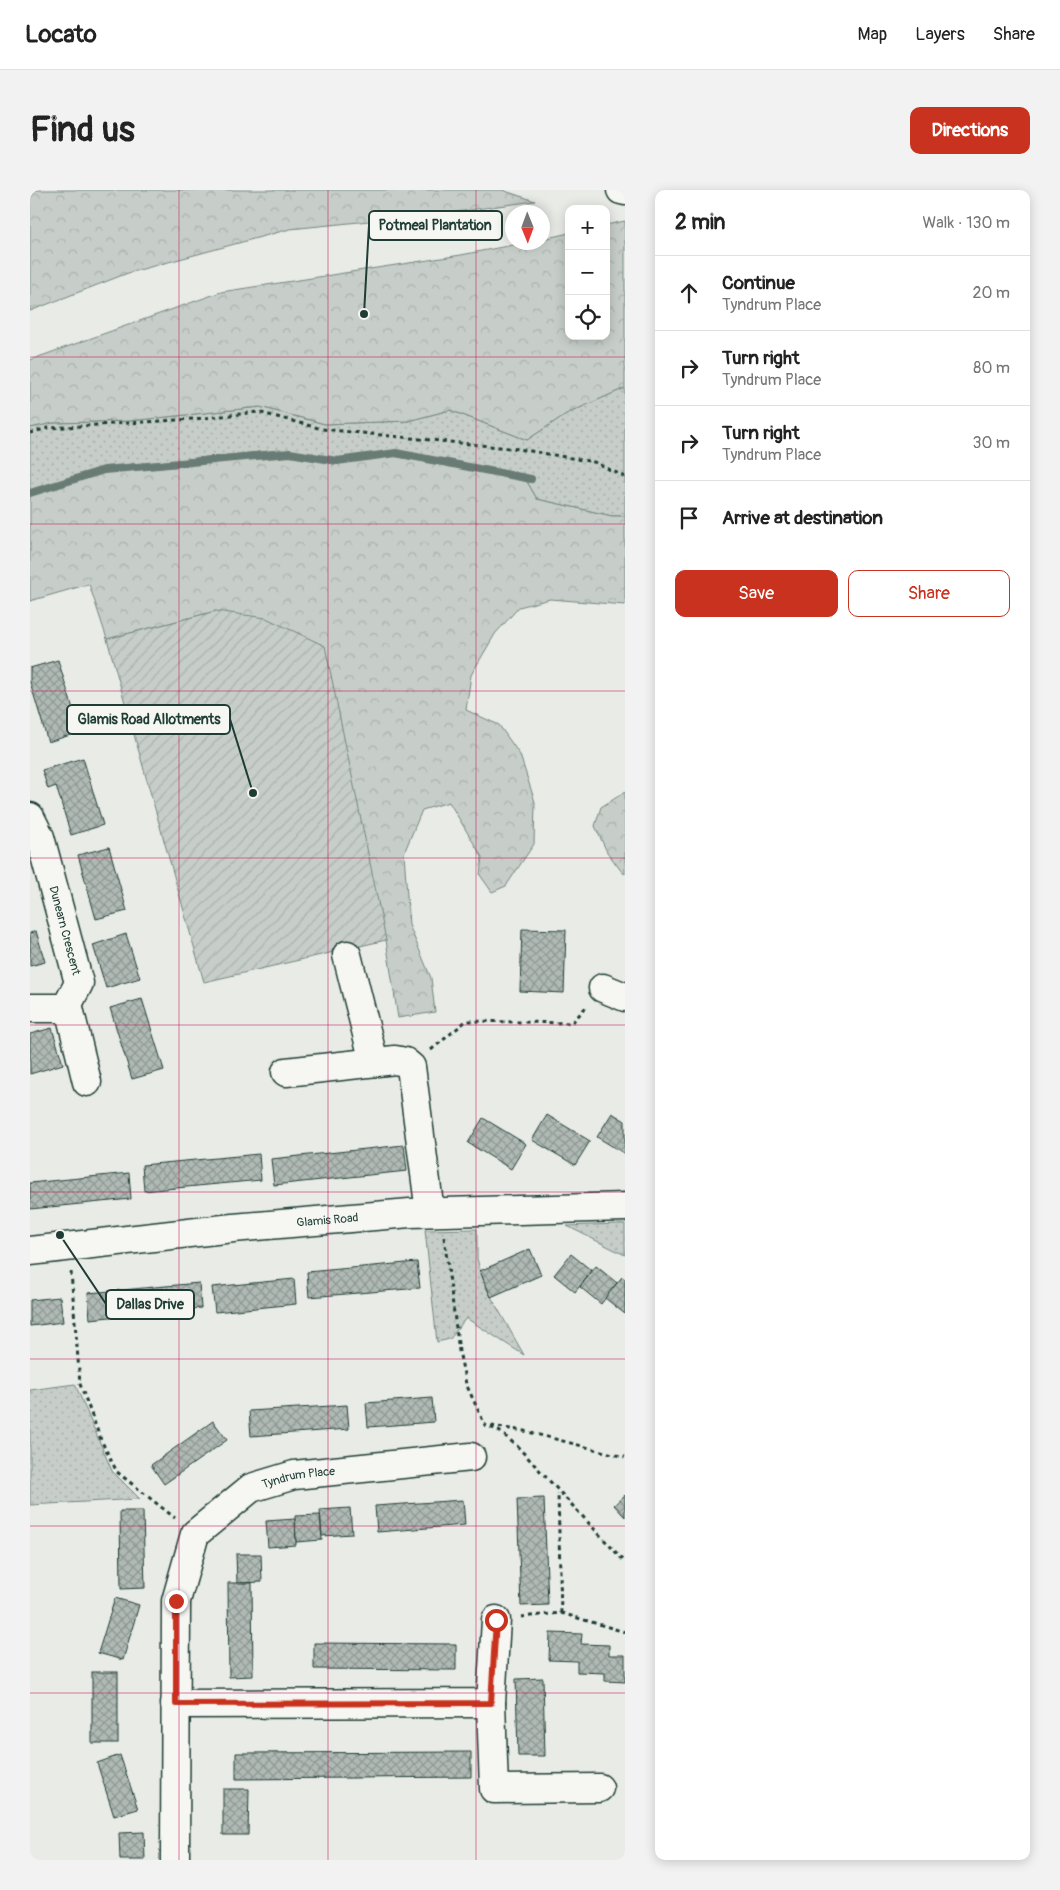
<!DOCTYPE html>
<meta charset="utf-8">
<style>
:root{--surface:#fff;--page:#f2f2f2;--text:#222;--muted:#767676;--line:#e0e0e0;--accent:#c8321e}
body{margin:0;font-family:Pangolin,sans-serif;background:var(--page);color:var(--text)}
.controls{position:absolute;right:15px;top:15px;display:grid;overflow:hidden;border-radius:10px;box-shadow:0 2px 12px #0003}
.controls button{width:45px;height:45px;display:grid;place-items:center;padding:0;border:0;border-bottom:1px solid var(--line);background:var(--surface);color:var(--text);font:25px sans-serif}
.compass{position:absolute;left:475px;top:15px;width:45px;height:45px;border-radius:50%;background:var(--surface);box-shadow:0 2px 12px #0003;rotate:179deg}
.stop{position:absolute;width:15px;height:15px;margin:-11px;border:4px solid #c8321e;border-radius:50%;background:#fff}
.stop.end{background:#c8321e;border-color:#fff;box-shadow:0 1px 5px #0008}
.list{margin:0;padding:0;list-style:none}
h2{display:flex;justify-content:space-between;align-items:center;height:65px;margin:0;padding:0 20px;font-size:21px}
h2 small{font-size:16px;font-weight:400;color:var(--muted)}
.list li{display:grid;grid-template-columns:32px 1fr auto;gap:15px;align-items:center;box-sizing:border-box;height:75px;padding:0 20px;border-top:1px solid var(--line)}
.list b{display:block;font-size:19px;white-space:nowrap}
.list p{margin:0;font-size:16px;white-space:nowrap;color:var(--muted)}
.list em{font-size:16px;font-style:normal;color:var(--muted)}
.actions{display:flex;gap:10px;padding:15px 20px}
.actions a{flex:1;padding:11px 0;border:1px solid var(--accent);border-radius:10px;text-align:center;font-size:18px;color:var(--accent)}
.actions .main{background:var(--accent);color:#fff}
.icon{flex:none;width:28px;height:28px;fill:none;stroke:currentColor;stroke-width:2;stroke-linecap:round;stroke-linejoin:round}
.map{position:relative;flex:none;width:595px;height:1670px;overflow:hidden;border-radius:10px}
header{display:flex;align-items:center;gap:30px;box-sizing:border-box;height:70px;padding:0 25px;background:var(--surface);border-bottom:1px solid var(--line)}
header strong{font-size:24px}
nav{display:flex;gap:28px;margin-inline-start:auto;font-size:18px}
.intro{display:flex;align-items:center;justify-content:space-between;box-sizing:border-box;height:120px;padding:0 30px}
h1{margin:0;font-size:35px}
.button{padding:12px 22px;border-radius:10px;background:var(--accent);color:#fff;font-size:18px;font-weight:700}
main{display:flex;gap:30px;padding:0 30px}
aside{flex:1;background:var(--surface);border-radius:10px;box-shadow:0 2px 12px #0003}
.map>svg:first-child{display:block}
</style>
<header>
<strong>Locato</strong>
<nav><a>Map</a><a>Layers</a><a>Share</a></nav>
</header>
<div class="intro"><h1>Find us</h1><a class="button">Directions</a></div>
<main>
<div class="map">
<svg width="595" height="1670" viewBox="0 0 595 1670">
<defs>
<pattern id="grass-dots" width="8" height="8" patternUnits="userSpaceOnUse" patternTransform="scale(1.25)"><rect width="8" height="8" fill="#c7cec9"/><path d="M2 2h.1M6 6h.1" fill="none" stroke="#aab2ad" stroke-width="1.8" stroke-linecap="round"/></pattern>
<pattern id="forest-crowns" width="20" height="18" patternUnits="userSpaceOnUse" patternTransform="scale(1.25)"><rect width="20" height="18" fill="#c7cec9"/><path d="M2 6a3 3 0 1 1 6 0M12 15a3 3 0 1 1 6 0" fill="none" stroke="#aab2ad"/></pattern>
<pattern id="garden-furrows" width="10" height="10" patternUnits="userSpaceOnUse" patternTransform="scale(1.25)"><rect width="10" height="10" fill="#c7cec9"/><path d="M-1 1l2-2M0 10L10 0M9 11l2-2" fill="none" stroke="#aab2ad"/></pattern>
<pattern id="building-cross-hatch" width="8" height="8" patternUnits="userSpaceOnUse" patternTransform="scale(1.25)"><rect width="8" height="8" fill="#b0bab5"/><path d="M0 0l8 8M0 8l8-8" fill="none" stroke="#8f9894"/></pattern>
</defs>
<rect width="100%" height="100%" fill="#e9ebe7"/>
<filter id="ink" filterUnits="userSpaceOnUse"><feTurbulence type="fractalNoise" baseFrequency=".02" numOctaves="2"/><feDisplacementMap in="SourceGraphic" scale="10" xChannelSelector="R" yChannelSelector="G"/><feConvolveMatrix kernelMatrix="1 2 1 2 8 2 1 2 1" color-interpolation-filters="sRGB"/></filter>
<g filter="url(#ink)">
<g fill="url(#grass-dots)" stroke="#73867e">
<polygon points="595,198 595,326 582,326 507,309 496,290 362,266 305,270 250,260 108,274 0,302 0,238 23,233 100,231 230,217 295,234 378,231 420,220 497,250 536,224"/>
<polygon points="595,1034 595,1065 537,1036 588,1034"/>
<polygon points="447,1039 447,1069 455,1096 494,1165 436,1128 420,1149 407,1152 395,1040"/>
<polygon points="45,1194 82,1281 110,1309 0,1315 0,1200"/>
</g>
<g fill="url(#forest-crowns)" stroke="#73867e">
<polygon points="0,0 472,0 505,11 418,23 260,39 98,83 0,121"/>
<polygon points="595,31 595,198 536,224 497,250 420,220 378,231 295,234 230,217 100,231 23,233 0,238 0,170 191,102 431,65 493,53 512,52 513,49 539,43 539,146 576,146 576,35"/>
<polygon points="250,260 305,270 362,266 496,290 507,309 582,326 595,326 595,415 520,409 489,417 465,444 441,485 436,520 469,535 490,565 505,612 504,654 476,696 462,702 450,685 452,667 419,612 392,620 374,663 379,735 401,788 405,822 368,828 356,750 186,421 77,449 59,394 0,411 0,302 108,274"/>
<polygon points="595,602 595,684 592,682 577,662 565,636 571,617"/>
</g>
<polygon fill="url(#garden-furrows)" stroke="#73867e" points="186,421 236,428 295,456 356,750 174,792 77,449"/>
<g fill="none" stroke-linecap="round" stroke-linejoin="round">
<polyline stroke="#687c75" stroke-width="8" points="0,303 74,280 260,263 307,271 366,263 501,289"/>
</g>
<g fill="url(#building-cross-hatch)" stroke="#1f3d34">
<polygon points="28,470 50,542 18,552 0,492 0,478"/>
<polygon points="53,568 73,635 41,645 26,596 18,599 12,580"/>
<polygon points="79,657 97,721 66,729 48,665"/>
<polygon points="492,739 536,740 534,803 490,801"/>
<polygon points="6,741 15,772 0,776 0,743"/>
<polygon points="96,744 110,788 76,798 63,755"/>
<polygon points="112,809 134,880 102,889 80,818"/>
<polygon points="22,838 33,874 0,884 0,844"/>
<polygon points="582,923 595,931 595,964 567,947"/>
<polygon points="517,925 560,951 545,975 502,950"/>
<polygon points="453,928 496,954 481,979 438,953"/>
<polygon points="374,955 377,981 244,995 241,969"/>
<polygon points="229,964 231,990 114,1001 112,975"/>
<polygon points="99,983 101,1009 0,1019 0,993"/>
<polygon points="500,1059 511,1085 461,1107 450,1081"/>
<polygon points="541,1064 562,1081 545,1102 524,1085"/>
<polygon points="387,1072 390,1098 279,1107 277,1082"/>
<polygon points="566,1076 587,1093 571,1114 550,1097"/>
<polygon points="592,1087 595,1089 595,1124 575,1108"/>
<polygon points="264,1089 266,1114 185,1122 182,1097"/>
<polygon points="169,1093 171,1118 60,1129 58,1103"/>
<polygon points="30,1107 33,1132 0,1136 0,1110"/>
<polygon points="402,1208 404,1232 338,1237 336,1213"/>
<polygon points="317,1215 319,1239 221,1246 219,1221"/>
<polygon points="183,1231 197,1250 134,1294 121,1275"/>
<polygon points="595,1305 595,1327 584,1315"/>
<polygon points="514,1308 518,1415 491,1416 487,1309"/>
<polygon points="433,1310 435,1335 347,1342 345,1316"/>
<polygon points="320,1318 322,1344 292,1346 290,1320"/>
<polygon points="90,1321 113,1321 115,1398 91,1399"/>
<polygon points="290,1325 292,1350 266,1352 265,1326"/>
<polygon points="265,1329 266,1355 238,1357 236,1331"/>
<polygon points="206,1364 231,1364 232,1392 207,1393"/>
<polygon points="198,1393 222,1393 223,1486 199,1487"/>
<polygon points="85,1408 109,1415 93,1470 68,1463"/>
<polygon points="520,1443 552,1444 551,1454 579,1455 579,1465 595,1465 595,1492 575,1491 575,1483 547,1482 547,1471 519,1470"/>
<polygon points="284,1453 426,1454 426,1480 284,1479"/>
<rect x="62" y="1482" width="26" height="71"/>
<polygon points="513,1488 515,1566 488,1566 486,1489"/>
<polygon points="441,1562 441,1587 206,1589 206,1563"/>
<polygon points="90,1565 108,1619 84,1626 67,1573"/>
<polygon points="193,1599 219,1599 218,1645 193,1645"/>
<polygon points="114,1642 115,1670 90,1670 89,1643"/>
</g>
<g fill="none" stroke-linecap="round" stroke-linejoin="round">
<g stroke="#1f3d34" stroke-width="31">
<g id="minor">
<polyline points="591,0 595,1"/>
<path id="s1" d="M0,627L10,647L49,793L38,814L32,818H0"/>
<polyline points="317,765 344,872"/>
<polyline points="573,798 595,807"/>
<polyline points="38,814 57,892"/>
<polyline points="256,882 365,870 375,872 381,877 400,1022"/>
<path id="s2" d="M0,1061L203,1038L380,1023L595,1017"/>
<polyline points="461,1513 464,1599 569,1598"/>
<polyline points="145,1514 461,1513 466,1430"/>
<path id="s3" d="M145,1670L146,1411L165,1344L221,1298L264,1285L441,1267"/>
</g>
</g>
<g stroke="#1f3d34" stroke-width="3" stroke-dasharray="4 4" stroke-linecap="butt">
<polyline points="0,243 18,238 165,229 228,222 292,239 489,259 564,272 595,287"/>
<polyline points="401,860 436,831 542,833 556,817"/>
<polyline points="414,1047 429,1161 436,1194 455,1235 469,1241 487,1256 595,1372"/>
<polyline points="41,1082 50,1194 71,1250 87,1282 145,1328"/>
<polyline points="461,1236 494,1241 595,1267"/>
<polyline points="531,1423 595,1442"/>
<polyline points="491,1427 531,1423 528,1303"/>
</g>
<use href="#minor" stroke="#f6f6f2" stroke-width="28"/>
</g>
</g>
<g fill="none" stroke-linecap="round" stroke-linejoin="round" filter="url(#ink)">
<polyline stroke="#c8321e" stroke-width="6" points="146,1411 146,1514 461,1513 466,1430"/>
</g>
<path fill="none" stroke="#c2185b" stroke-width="1" stroke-opacity="0.55" d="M149,0V1670M298,0V1670M446,0V1670M0,167H595M0,334H595M0,501H595M0,668H595M0,835H595M0,1002H595M0,1169H595M0,1336H595M0,1503H595"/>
<g text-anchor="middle" stroke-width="4.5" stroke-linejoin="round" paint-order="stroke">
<g font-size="12" fill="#1f3d34" stroke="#f6f6f2">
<text dy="4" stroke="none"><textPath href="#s1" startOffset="119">Dunearn Crescent</textPath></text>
<text dy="4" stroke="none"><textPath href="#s2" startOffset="299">Glamis Road</textPath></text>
<text dy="4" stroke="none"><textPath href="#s3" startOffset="450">Tyndrum Place</textPath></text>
</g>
</g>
<path fill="none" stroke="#1f3d34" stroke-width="2" d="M334 124L339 35M223 603L200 529M30 1045L76 1114"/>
<g fill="#1f3d34" stroke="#f6f6f2" stroke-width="2">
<circle cx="334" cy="124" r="5"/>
<circle cx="223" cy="603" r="5"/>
<circle cx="30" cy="1045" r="5"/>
</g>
<g fill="#f6f6f2" stroke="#1f3d34" stroke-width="2">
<rect x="339" y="21" width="133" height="29" rx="5"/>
<rect x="37" y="515" width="163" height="29" rx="5"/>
<rect x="76" y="1100" width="88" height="29" rx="5"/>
</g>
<g font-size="14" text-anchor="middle" font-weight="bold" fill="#1f3d34">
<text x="405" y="40">Potmeal Plantation</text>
<text x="119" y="534">Glamis Road Allotments</text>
<text x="120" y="1119">Dallas Drive</text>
</g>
</svg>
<div class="controls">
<button>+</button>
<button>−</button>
<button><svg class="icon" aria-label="locate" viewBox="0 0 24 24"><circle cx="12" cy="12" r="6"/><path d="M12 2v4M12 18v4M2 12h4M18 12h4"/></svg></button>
</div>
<svg class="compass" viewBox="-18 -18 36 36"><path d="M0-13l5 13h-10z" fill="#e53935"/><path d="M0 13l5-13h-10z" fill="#767676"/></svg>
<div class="stop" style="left:466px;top:1430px"></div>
<div class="stop end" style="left:146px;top:1411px"></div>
</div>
<aside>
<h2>2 min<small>Walk · 130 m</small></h2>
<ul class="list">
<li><svg class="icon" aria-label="ahead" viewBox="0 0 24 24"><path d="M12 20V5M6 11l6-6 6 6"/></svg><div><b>Continue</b><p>Tyndrum Place</p></div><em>20 m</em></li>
<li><svg class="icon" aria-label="right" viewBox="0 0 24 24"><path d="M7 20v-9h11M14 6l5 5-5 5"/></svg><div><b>Turn right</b><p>Tyndrum Place</p></div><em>80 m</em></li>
<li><svg class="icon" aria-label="right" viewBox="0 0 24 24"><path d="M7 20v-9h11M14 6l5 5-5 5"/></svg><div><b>Turn right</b><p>Tyndrum Place</p></div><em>30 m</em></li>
<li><svg class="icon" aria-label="arrive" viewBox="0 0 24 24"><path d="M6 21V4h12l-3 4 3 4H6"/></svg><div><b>Arrive at destination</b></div></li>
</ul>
<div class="actions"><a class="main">Save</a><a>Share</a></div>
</aside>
</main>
